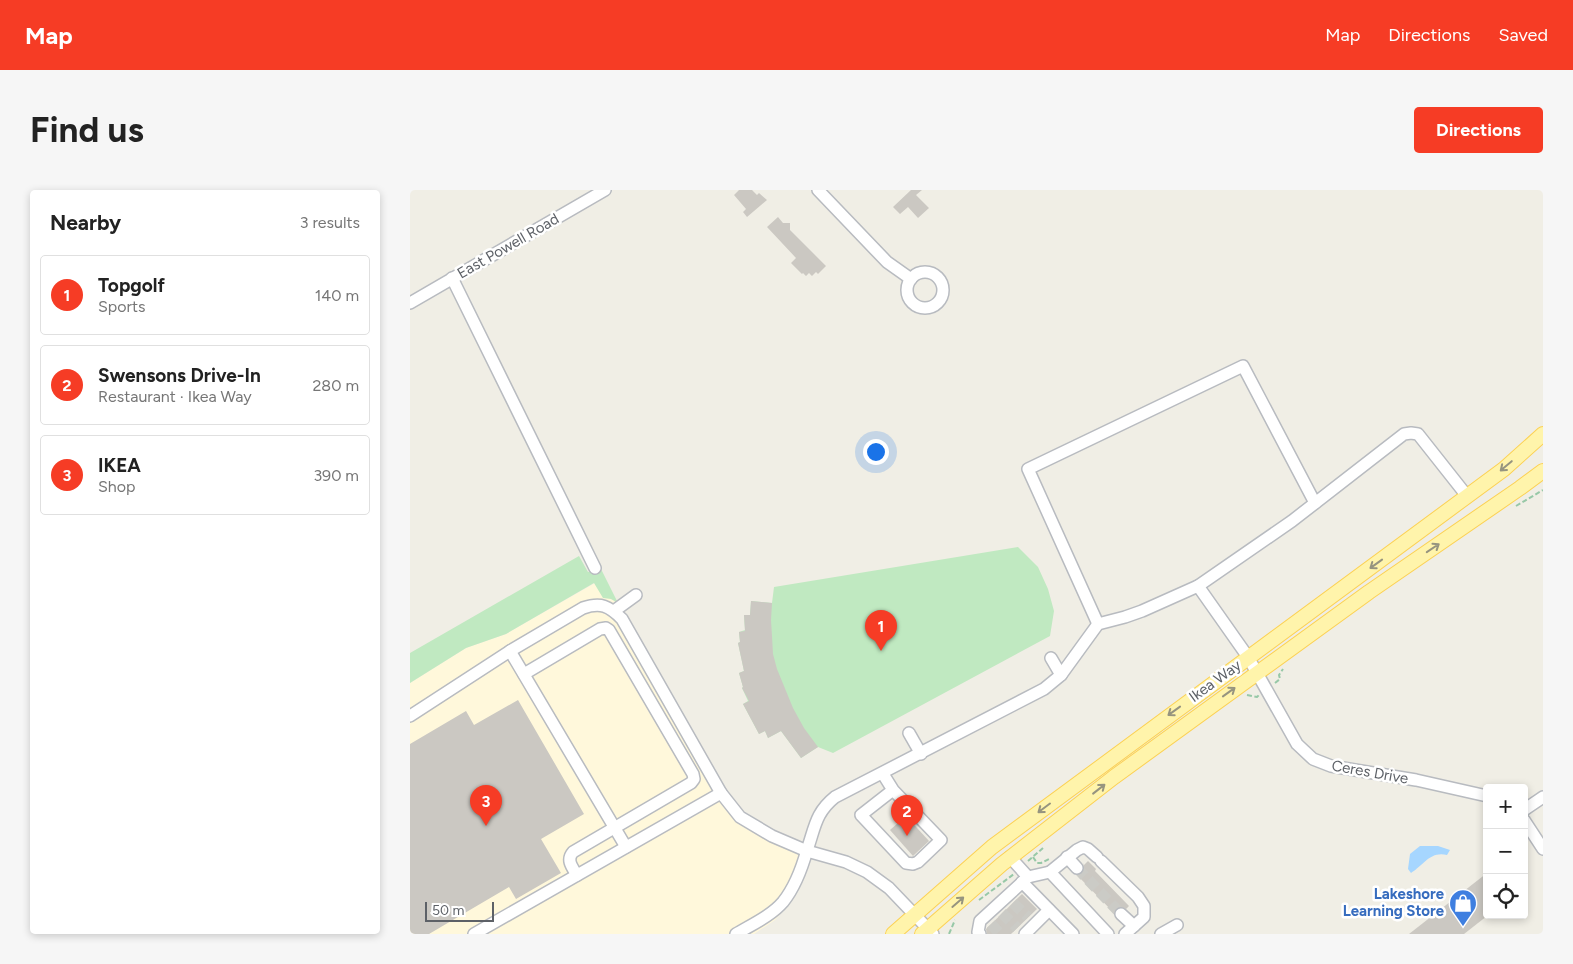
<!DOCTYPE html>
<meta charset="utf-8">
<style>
:root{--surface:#fff;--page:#f6f6f6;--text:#222;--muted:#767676;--line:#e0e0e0;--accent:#f63c25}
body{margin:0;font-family:Figtree,sans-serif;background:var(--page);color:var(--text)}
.controls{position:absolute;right:15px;bottom:15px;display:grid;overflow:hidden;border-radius:5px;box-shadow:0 2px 8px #0003}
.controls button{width:45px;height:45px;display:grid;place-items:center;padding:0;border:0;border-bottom:1px solid var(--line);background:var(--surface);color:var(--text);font:25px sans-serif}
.scale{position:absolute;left:15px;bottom:12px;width:69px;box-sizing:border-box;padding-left:5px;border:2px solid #5d6167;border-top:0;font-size:14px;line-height:18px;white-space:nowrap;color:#5d6167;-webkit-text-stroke:4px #fff;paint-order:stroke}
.you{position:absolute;left:465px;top:261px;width:18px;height:18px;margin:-12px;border:4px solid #fff;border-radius:50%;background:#1a73e8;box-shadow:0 0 0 8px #1a73e833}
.badge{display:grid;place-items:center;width:32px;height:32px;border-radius:50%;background:var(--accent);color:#fff;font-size:16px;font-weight:700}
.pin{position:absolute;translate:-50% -41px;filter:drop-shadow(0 1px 2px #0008)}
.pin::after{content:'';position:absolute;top:26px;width:18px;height:15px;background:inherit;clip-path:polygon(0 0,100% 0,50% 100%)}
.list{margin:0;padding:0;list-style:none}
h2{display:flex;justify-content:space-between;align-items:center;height:65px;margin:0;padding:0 20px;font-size:21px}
h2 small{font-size:16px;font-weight:400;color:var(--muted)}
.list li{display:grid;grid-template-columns:32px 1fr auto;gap:15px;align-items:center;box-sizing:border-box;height:80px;margin:0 10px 10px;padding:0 10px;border:1px solid var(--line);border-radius:5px}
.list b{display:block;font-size:19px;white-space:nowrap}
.list p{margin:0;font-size:16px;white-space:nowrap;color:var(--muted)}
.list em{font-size:16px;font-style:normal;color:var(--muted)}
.icon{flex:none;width:28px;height:28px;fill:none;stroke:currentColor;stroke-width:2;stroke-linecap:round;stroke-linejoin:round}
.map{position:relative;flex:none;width:1133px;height:744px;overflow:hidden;border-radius:5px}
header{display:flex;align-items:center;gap:30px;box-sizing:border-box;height:70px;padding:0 25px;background:var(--accent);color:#fff}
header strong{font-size:24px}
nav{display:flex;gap:28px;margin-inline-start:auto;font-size:18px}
.intro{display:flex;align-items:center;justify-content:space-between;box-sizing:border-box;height:120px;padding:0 30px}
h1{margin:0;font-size:35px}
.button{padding:12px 22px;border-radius:5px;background:var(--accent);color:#fff;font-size:18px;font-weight:700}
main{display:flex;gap:30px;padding:0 30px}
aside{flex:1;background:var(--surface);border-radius:5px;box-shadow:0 2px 8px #0003}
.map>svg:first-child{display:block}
</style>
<header>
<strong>Map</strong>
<nav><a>Map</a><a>Directions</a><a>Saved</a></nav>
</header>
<div class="intro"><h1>Find us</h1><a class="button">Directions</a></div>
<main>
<aside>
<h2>Nearby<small>3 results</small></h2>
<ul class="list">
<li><span class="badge">1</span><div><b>Topgolf</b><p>Sports</p></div><em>140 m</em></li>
<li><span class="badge">2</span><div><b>Swensons Drive-In</b><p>Restaurant · Ikea Way</p></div><em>280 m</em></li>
<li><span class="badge">3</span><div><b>IKEA</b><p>Shop</p></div><em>390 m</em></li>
</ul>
</aside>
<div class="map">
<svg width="1133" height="744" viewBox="0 0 1133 744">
<rect width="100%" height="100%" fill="#f0eee5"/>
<polygon fill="#fff8db" points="185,393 201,409 208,413 315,602 333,622 359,639 404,658 390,697 381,712 365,730 344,744 0,744 0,493 56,458 96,444"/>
<g fill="#c0e9c1">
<polygon points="608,357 628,377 638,399 644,421 640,446 423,563 408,557 391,568 371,541 358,548 355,541 349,544 333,514 338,511 332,498 333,497 329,483 334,481 328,453 330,452 329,442 335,440 334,425 340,425 341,411 362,413 364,397"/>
<polygon points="169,366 178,382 190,377 208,413 201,409 193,408 184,393 96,444 56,458 0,493 0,463"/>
</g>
<path fill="#a6d6ff" d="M1010,656H1028L1040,660L1037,665C1020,661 1014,675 1001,683L998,679L1000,664Z"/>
<g fill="#cbc8c2">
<polygon points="329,0 342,0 347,5 349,3 357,10 337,27 333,22 336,19 324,5"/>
<polygon points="501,0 512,0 506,5 519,18 508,28 498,17 490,24 483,17"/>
<polygon points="368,27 373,33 380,33 380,40 416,76 408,84 406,82 402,86 399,83 396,86 393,83 392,84 381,73 386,68 357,37"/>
<polygon points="341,411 362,413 361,430 362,446 363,464 367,479 383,518 394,538 408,557 391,568 371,541 358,548 355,541 349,544 333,514 339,511 332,498 333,497 329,483 334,481 328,453 330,452 329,442 335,441 334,425 340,425"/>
<polygon points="108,510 174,624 131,649 151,683 106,709 99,697 19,744 0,744 0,554 56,521 64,535"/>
<polygon points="496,626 519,651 503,666 480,640"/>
<polygon points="678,671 686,679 685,681 719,716 716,719 709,717 706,719 704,723 667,685 672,683 674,677 673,673 674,675"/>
<polygon points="1077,683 1077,726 1054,744 999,744"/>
<polygon points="612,704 627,719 601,744 577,744 576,739"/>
</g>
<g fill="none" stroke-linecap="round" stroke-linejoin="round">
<g stroke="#cbcbc6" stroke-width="11" stroke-dasharray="11 5.5" stroke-linecap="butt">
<polyline points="667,678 711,724"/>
<polyline points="603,713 618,727"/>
<polyline points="592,723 607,738"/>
<polyline points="581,734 590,744"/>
</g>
<g stroke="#b8bbc0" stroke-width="14">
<g id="minor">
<polyline points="408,0 477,72 501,89"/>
<circle cx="515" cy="100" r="18"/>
<polyline points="42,88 185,378"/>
<polyline points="0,113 195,0"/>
<polyline points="788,396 838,467 887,554 903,569 921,576 1006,590 1077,606"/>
<polyline points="204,421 226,405"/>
<polyline points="688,434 618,279 833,176 905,313"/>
<path d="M114,484L190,439L196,438L199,440L283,584L284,589L281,593L163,662C156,670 162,677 167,685"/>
<polyline points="651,485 688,434 715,427 732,421 788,396 882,331 994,244 1001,243 1008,244 1057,306"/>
<polyline points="0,526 100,461"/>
<polyline points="499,543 511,564"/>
<polyline points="473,584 483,600 451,625 496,673 503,674 508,672 531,650 483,600"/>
<polyline points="1114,620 1133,607"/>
<polyline points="1114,630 1133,659"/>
<path d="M216,657L100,461L173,418C191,412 199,416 212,429L311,603"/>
<polyline points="657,667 667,678"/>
<polyline points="691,671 728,707 734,716 734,727 715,744"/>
<polyline points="640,682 667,660 673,657 678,659 687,667"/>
<polyline points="618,687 640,682 698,744"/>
<polyline points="612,692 663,744"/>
<polyline points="711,724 724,736"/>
<polyline points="64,744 311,603 330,627 362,646 397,661 436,672 457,682 479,698 523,744"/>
<path d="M326,744C341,735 361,726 373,712C385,697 392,678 397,660C405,638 405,623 425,607L634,499L651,485L641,468"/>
<polyline points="570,744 568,742 570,731 618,687 600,667"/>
<polyline points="615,744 639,720"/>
<polyline points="751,744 767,735"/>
</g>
</g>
<g stroke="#fcd153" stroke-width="16">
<g id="major">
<polyline points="483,744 582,657 1094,279 1133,244"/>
<polyline points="512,744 592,674 704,587 959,402 1110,298 1133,281"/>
</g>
</g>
<g stroke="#97c8a7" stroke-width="2" stroke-dasharray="5 2.5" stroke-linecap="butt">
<polyline points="1106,316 1133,300"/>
<polyline points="865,493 870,489 869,485 873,479"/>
<polyline points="837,505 847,507 849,505"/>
<polyline points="623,667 627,673 631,673 639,669"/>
<polyline points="618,671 633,658"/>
<polyline points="569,710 604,684"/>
<polyline points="539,744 545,730"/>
</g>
<use href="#minor" stroke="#fff" stroke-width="11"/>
<use href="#major" stroke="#fff4ab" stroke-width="14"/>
</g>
<defs><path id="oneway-shaft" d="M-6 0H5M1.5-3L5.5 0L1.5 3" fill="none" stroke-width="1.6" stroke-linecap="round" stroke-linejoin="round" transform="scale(1.25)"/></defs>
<g stroke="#96947f">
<use href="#oneway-shaft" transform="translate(1096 276) rotate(140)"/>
<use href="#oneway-shaft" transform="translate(1023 358) rotate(-34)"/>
<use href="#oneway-shaft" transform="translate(966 374) rotate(144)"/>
<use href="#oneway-shaft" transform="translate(819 502) rotate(-36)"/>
<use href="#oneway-shaft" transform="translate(764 521) rotate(144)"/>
<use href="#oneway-shaft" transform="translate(689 599) rotate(-38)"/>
<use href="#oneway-shaft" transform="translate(634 618) rotate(143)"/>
<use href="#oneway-shaft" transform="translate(548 712) rotate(-41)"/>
</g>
<defs>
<g id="shop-pin" transform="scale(1.4375)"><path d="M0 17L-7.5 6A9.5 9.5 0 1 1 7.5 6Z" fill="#3f7fe0" stroke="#fff"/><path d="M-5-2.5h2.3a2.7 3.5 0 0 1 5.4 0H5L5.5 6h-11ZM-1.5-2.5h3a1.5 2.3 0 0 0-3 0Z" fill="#fff"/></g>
</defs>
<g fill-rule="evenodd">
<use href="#shop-pin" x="1053" y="713"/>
</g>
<g text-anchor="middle" stroke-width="5" stroke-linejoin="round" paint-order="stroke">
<g font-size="15" fill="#5d6167" stroke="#fff">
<text transform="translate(98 56) rotate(-30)" y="5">East Powell Road</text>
<text transform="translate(805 491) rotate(-36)" y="5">Ikea Way</text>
<text transform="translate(960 582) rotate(10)" y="5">Ceres Drive</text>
</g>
<g font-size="15" font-weight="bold" fill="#366cbe" stroke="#fff" text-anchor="end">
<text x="1034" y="709">Lakeshore<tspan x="1034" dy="17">Learning Store</tspan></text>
</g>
</g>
</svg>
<div class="controls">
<button>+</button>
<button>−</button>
<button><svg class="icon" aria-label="locate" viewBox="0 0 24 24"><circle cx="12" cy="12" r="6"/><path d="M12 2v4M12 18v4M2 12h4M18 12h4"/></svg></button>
</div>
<div class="scale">50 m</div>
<div class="you"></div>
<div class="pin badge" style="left:471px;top:461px">1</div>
<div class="pin badge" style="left:497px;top:646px">2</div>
<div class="pin badge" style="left:76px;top:636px">3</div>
</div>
</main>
